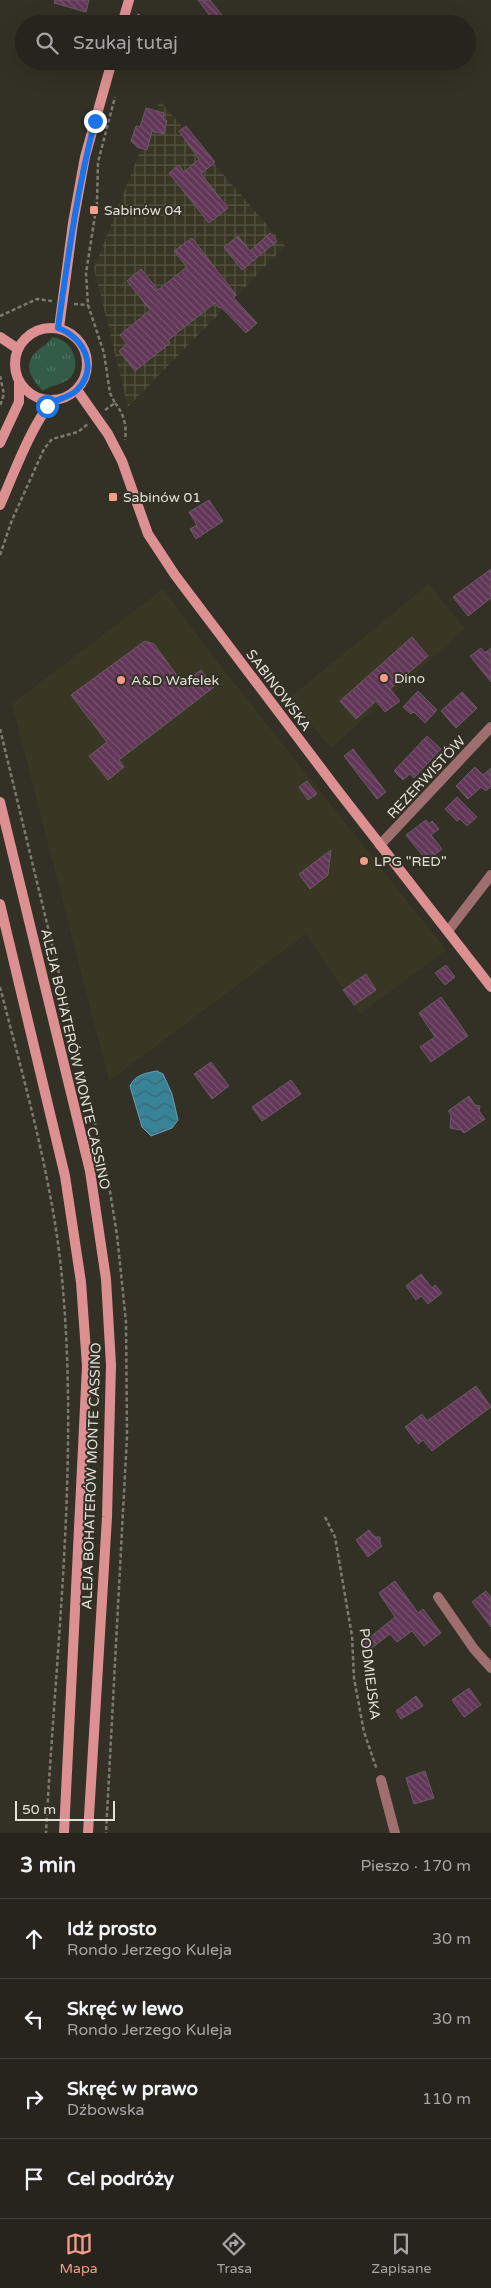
<!DOCTYPE html>
<html lang="pl">
<meta charset="utf-8">
<style>
:root{--surface:#26241c;--page:#323029;--text:#f1f3f6;--muted:#a4a4a3;--line:#42413b;--accent:#f49e89}
body{margin:0;font-family:"Varela Round",sans-serif;background:var(--page);color:var(--text)}
.scale{position:absolute;left:15px;bottom:12px;width:100px;box-sizing:border-box;padding-left:5px;border:2px solid #e1e0d9;border-top:0;font-size:14px;line-height:18px;white-space:nowrap;color:#e1e0d9;-webkit-text-stroke:4px #333025;paint-order:stroke}
.stop{position:absolute;width:15px;height:15px;margin:-11px;border:4px solid #1a73e8;border-radius:50%;background:#fff}
.stop.end{background:#1a73e8;border-color:#fff;box-shadow:0 1px 5px #0008}
.list{margin:0;padding:0;list-style:none}
h2{display:flex;justify-content:space-between;align-items:center;height:65px;margin:0;padding:0 20px;font-size:21px}
h2 small{font-size:16px;font-weight:400;color:var(--muted)}
.list li{display:grid;grid-template-columns:32px 1fr auto;gap:15px;align-items:center;box-sizing:border-box;height:80px;padding:0 20px;border-top:1px solid var(--line)}
.list b{display:block;font-size:19px;white-space:nowrap}
.list p{margin:0;font-size:16px;white-space:nowrap;color:var(--muted)}
.list em{font-size:16px;font-style:normal;color:var(--muted)}
.icon{flex:none;width:28px;height:28px;fill:none;stroke:currentColor;stroke-width:2;stroke-linecap:round;stroke-linejoin:round}
.map{position:relative;flex:none;width:491px;height:1833px;overflow:hidden}
.search{position:absolute;background:var(--surface);box-shadow:0 5px 20px #0002;left:15px;right:15px;top:15px;height:55px;display:flex;align-items:center;gap:12px;box-sizing:border-box;padding:0 18px;border-radius:28px;color:var(--muted);font-size:19px}
.sheet{height:385px;background:var(--surface)}
nav{display:flex;justify-content:space-around;align-items:center;box-sizing:border-box;height:70px;border-top:1px solid var(--line);background:var(--surface);font-size:14px;color:var(--muted)}
nav a{display:grid;justify-items:center;gap:2px}
nav .on{color:var(--accent)}
.map>svg:first-child{display:block}
</style>
<div class="map">
<svg width="491" height="1833" viewBox="0 0 491 1833">
<defs>
<pattern id="industrial-grid" width="8" height="8" patternUnits="userSpaceOnUse" patternTransform="scale(1.25)"><rect width="8" height="8" fill="#393624"/><path d="M0 4h8M4 0v8" fill="none" stroke="#555343"/></pattern>
<pattern id="grass-tufts" width="24" height="20" patternUnits="userSpaceOnUse" patternTransform="scale(1.25)"><rect width="24" height="20" fill="#325b48"/><path d="M3 7l-1-3M5 7V3M7 7l1-3M15 17l-1-3M17 17v-4M19 17l1-3" fill="none" stroke="#4f7262"/></pattern>
<pattern id="water-waves" width="16" height="10" patternUnits="userSpaceOnUse" patternTransform="scale(1.25)"><rect width="16" height="10" fill="#388397"/><path d="M0 5q4-4 8 0t8 0" fill="none" stroke="#3d6975"/></pattern>
<pattern id="building-back-hatch" width="6" height="6" patternUnits="userSpaceOnUse" patternTransform="scale(1.25)"><rect width="6" height="6" fill="#623658"/><path d="M-1 5l2 2M0 0l6 6M5-1l2 2" fill="none" stroke="#78536f"/></pattern>
</defs>
<rect width="100%" height="100%" fill="#333025"/>
<g fill="#393624">
<polygon points="429,584 465,629 331,748 289,698"/>
<polygon points="163,589 209,651 446,950 360,1014 306,934 109,1081 12,704"/>
</g>
<polygon fill="url(#industrial-grid)" points="160,101 285,246 128,407 94,268"/>
<path fill="url(#grass-tufts)" d="M52,337C57,338 63,340 67,344C75,351 79,368 71,377C64,385 52,384 43,391C33,381 22,366 35,353C41,346 48,345 52,337Z"/>
<path fill="url(#water-waves)" stroke="#6b9fab" d="M157,1071L163,1074L172,1094L178,1120L172,1128L151,1136L142,1127L130,1086C135,1075 145,1073 157,1071Z"/>
<g fill="url(#building-back-hatch)" stroke="#685c64">
<polygon points="55,0 89,0 86,12 54,3"/>
<polygon points="198,0 210,0 229,24 201,24 211,17"/>
<polygon points="146,108 164,113 163,119 167,121 164,134 152,131 147,150 137,147 131,141 136,126 140,127"/>
<polygon points="186,126 215,162 201,174 228,208 209,223 169,173 179,165 184,172 199,159 179,131"/>
<polygon points="270,233 277,241 242,270 224,247 238,236 250,251"/>
<polygon points="192,238 236,295 233,297 257,323 246,333 221,307 219,308 215,303 168,340 170,343 135,371 119,351 127,344 120,335 150,310 127,281 141,269 158,290 187,267 174,251"/>
<polygon points="209,500 223,521 196,539 190,529 197,525 189,512"/>
<polygon points="491,569 491,598 468,616 453,597"/>
<polygon points="412,637 428,656 390,689 400,701 385,712 376,701 356,719 340,701"/>
<polygon points="145,641 154,644 183,684 201,670 214,687 119,760 124,767 108,780 89,756 107,742 71,695"/>
<polygon points="481,648 485,653 491,648 491,682 470,656"/>
<polygon points="418,691 437,710 425,723 414,712 411,714 403,707"/>
<polygon points="462,692 477,708 456,728 441,711"/>
<polygon points="427,736 441,749 414,778 410,774 403,780 394,771"/>
<polygon points="353,749 386,792 377,799 344,756"/>
<polygon points="475,767 483,775 491,768 491,786 486,791 481,787 468,799 456,786"/>
<polygon points="307,781 317,794 308,800 299,787"/>
<polygon points="457,797 477,817 467,826 460,819 457,821 445,809"/>
<polygon points="426,820 429,824 432,821 439,829 431,835 442,849 427,861 406,835"/>
<polygon points="331,850 328,875 310,889 299,874"/>
<polygon points="446,965 455,977 445,985 435,973"/>
<polygon points="366,974 376,990 354,1005 343,990"/>
<polygon points="441,997 468,1036 431,1062 420,1047 435,1037 419,1013"/>
<polygon points="211,1062 229,1086 212,1099 194,1074"/>
<polygon points="291,1080 301,1094 262,1121 252,1107"/>
<polygon points="469,1096 475,1105 480,1106 479,1111 485,1119 464,1133 461,1130 450,1128 451,1115 448,1111"/>
<polygon points="421,1274 432,1288 435,1285 442,1293 428,1304 421,1296 416,1300 406,1286"/>
<polygon points="476,1386 491,1407 432,1451 423,1440 418,1444 405,1427 422,1414 427,1421"/>
<polygon points="369,1530 375,1537 380,1537 380,1543 382,1546 368,1557 356,1540"/>
<polygon points="395,1581 418,1613 423,1609 441,1633 424,1646 412,1631 397,1642 390,1634 369,1650 363,1643 395,1617 379,1593"/>
<polygon points="486,1591 491,1597 491,1627 472,1602"/>
<polygon points="469,1688 481,1705 464,1717 452,1700"/>
<polygon points="416,1696 423,1706 401,1719 396,1711"/>
<polygon points="425,1771 434,1798 414,1804 406,1778"/>
</g>
<g fill="none" stroke-linecap="round" stroke-linejoin="round">
<g stroke="#7d7a71" stroke-width="2.5" stroke-dasharray="4 2.5" stroke-linecap="butt">
<polyline points="136,24 139,13"/>
<polyline points="74,304 88,305"/>
<polyline points="0,316 37,299 52,301"/>
<polyline points="0,376 4,394 0,406"/>
<path d="M115,403C124,414 127,426 125,440"/>
<polyline points="105,410 115,403 110,393 104,353 88,305 86,273 97,203 98,162 115,97"/>
<polyline points="0,555 12,520 44,449 52,439 78,432 89,423"/>
<polyline points="0,729 93,1114 109,1185 117,1235 126,1322 127,1436 106,1833"/>
<path d="M0,987C23,1077 49,1167 60,1259C81,1450 56,1643 46,1833"/>
<polyline points="325,1517 335,1537 352,1636 354,1678 364,1732 377,1770"/>
</g>
<g stroke="#9f6e6e" stroke-width="10">
<polyline points="380,845 491,727"/>
<polyline points="448,931 491,875"/>
<polyline points="438,1597 474,1649 491,1668"/>
<polyline points="381,1780 395,1833"/>
</g>
<g stroke="#dd9091" stroke-width="10">
<polyline points="122,24 129,0"/>
<circle cx="51" cy="364" r="36"/>
<polyline points="59,328 73,223 85,157 112,61"/>
<polyline points="0,337 18,349"/>
<polyline points="77,390 108,434 122,461 148,534 175,575 339,792 491,987"/>
<polyline points="0,443 19,402 19,383"/>
<path d="M0,505C12,478 33,421 53,401"/>
<polyline points="0,802 90,1171 106,1279 111,1365 107,1517 88,1833"/>
<polyline points="0,904 65,1176 81,1282 87,1366 64,1833"/>
</g>
</g>
<g fill="none" stroke-linecap="round" stroke-linejoin="round">
<path stroke="#1a73e8" stroke-width="6" d="M47,406C56,398 68,399 77,390C99,368 84,337 58,328C68,258 77,189 95,121"/>
</g>
<g fill="#f49e89" stroke="#333025" stroke-width="2">
<rect x="89" y="205" width="10" height="10" rx="2.5"/>
<rect x="108" y="492" width="10" height="10" rx="2.5"/>
<circle cx="384" cy="678" r="5"/>
<circle cx="121" cy="680" r="5"/>
<circle cx="364" cy="861" r="5"/>
</g>
<g text-anchor="middle" stroke-width="4" stroke-linejoin="round" paint-order="stroke">
<g font-size="14" fill="#e1e0d9" stroke="#333025" text-anchor="start">
<text x="104" y="215">Sabinów 04</text>
<text x="123" y="502">Sabinów 01</text>
<text x="394" y="683">Dino</text>
<text x="131" y="685">A&amp;D Wafelek</text>
<text x="374" y="866">LPG "RED"</text>
</g>
<g font-size="14" fill="#e1e0d9" stroke="#333025">
<text transform="translate(279 690) rotate(53)" y="5">SABINOWSKA</text>
<text transform="translate(426 777) rotate(-47)" y="5">REZERWISTÓW</text>
<text transform="translate(76 1059) rotate(77)" y="5">ALEJA BOHATERÓW MONTE CASSINO</text>
<text transform="translate(91 1476) rotate(-88)" y="5">ALEJA BOHATERÓW MONTE CASSINO</text>
<text transform="translate(370 1674) rotate(83)" y="5">PODMIEJSKA</text>
</g>
</g>
</svg>
<div class="scale">50 m</div>
<div class="stop" style="left:47px;top:406px"></div>
<div class="stop end" style="left:95px;top:121px"></div>
<div class="search"><svg class="icon" aria-label="search" viewBox="0 0 24 24"><circle cx="10" cy="10" r="6"/><path d="M15 15l6 6"/></svg>Szukaj tutaj</div>
</div>
<section class="sheet">
<h2>3 min<small>Pieszo · 170 m</small></h2>
<ul class="list">
<li><svg class="icon" aria-label="ahead" viewBox="0 0 24 24"><path d="M12 20V5M6 11l6-6 6 6"/></svg><div><b>Idź prosto</b><p>Rondo Jerzego Kuleja</p></div><em>30 m</em></li>
<li><svg class="icon" aria-label="left" viewBox="0 0 24 24"><path d="M17 20v-9H6M10 6l-5 5 5 5"/></svg><div><b>Skręć w lewo</b><p>Rondo Jerzego Kuleja</p></div><em>30 m</em></li>
<li><svg class="icon" aria-label="right" viewBox="0 0 24 24"><path d="M7 20v-9h11M14 6l5 5-5 5"/></svg><div><b>Skręć w prawo</b><p>Dźbowska</p></div><em>110 m</em></li>
<li><svg class="icon" aria-label="arrive" viewBox="0 0 24 24"><path d="M6 21V4h12l-3 4 3 4H6"/></svg><div><b>Cel podróży</b></div></li>
</ul>
</section>
<nav>
<a class="on"><svg class="icon" aria-label="map" viewBox="0 0 24 24"><path d="M3 6l6-2 6 2 6-2v14l-6 2-6-2-6 2zM9 4v14M15 6v14"/></svg>Mapa</a>
<a><svg class="icon" aria-label="directions" viewBox="0 0 24 24"><path d="M12 3l9 9-9 9-9-9zM9 14v-3h6M13 9l2 2-2 2"/></svg>Trasa</a>
<a><svg class="icon" aria-label="saved" viewBox="0 0 24 24"><path d="M7 4h10v16l-5-4-5 4z"/></svg>Zapisane</a>
</nav>
